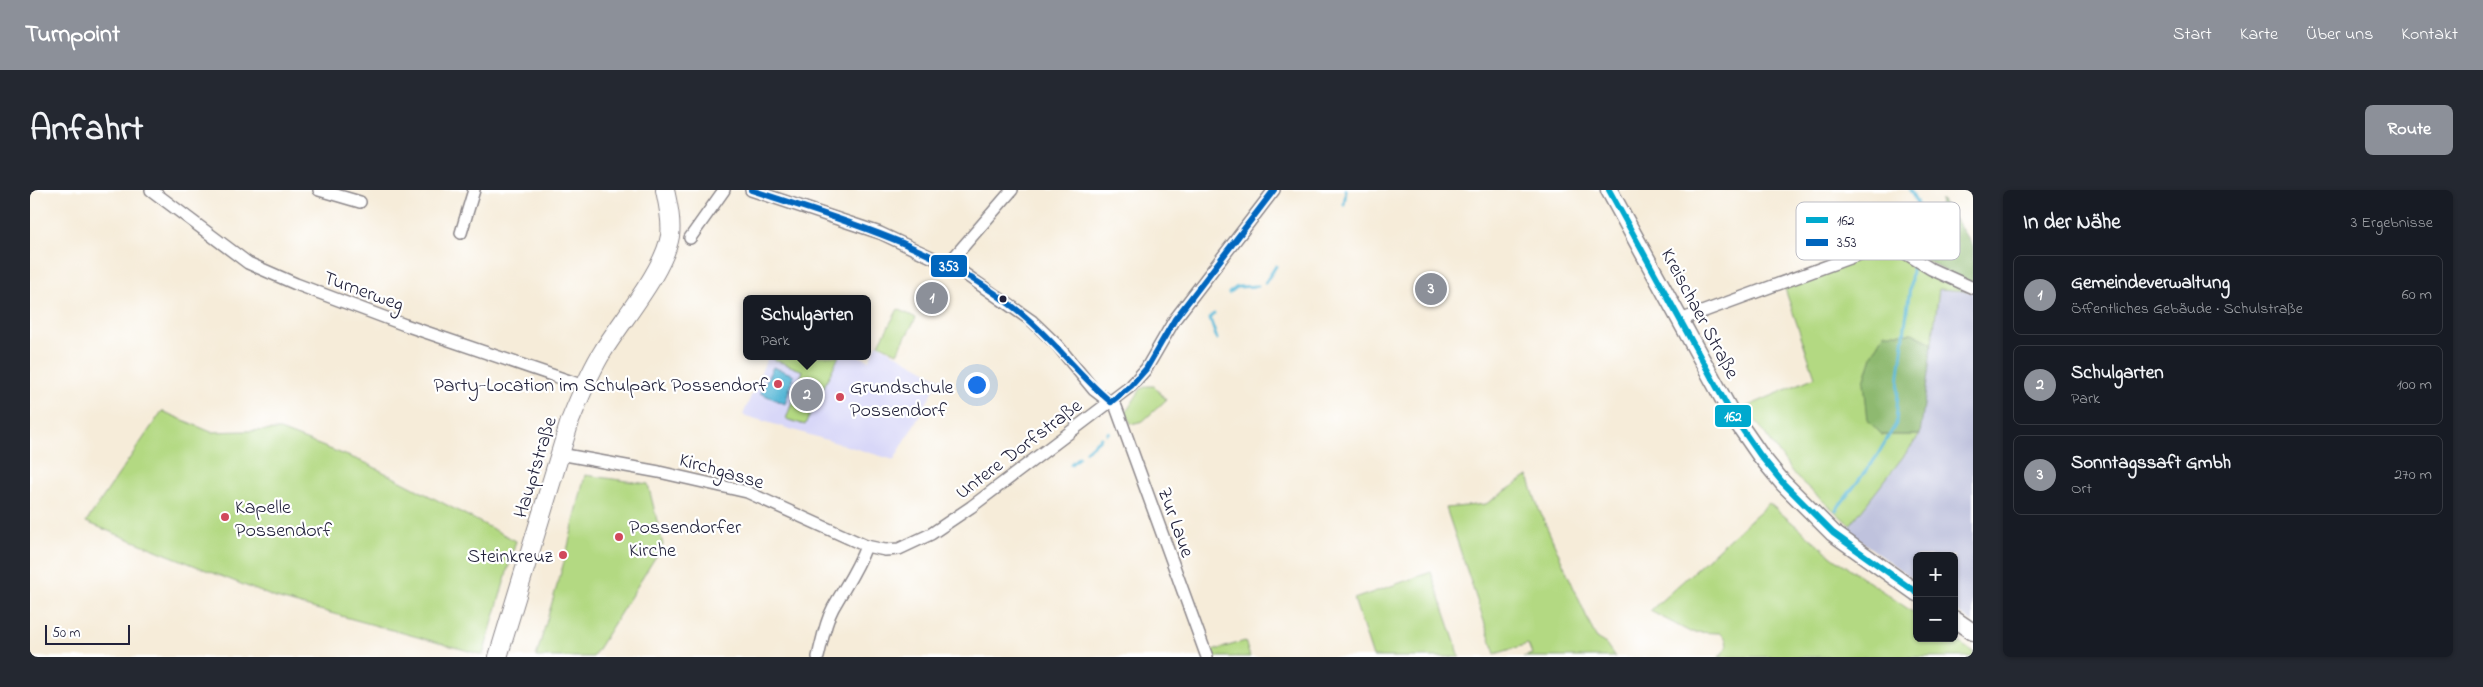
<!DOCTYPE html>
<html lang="de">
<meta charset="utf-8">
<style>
:root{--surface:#171b24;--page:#242831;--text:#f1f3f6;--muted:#9ea1a6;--line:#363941;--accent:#8c9099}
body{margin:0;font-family:"Indie Flower",sans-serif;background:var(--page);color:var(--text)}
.controls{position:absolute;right:15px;bottom:15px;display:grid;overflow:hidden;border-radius:8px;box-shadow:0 1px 4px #0004}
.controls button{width:45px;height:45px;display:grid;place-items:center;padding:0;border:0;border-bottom:1px solid var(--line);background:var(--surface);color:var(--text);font:25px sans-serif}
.scale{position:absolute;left:15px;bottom:12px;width:85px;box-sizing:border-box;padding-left:5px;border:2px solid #22223b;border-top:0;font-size:14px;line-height:18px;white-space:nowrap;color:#22223b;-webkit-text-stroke:4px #fff;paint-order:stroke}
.you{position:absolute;left:946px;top:194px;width:18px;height:18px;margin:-12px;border:4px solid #fff;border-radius:50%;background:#1a73e8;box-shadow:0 0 0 8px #1a73e833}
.badge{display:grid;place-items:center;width:32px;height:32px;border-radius:50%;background:var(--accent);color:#fff;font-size:16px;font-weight:700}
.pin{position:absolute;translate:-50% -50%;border:2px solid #fff;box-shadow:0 1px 5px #0006}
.popup{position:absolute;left:713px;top:105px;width:128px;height:65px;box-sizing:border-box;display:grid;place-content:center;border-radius:8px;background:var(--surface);filter:drop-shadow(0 1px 4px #0005);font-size:16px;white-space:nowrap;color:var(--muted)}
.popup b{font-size:19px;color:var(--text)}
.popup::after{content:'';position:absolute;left:50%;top:100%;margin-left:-10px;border:10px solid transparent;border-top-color:var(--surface)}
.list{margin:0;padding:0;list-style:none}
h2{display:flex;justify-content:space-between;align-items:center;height:65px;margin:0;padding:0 20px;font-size:21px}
h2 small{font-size:16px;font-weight:400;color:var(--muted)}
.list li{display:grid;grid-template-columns:32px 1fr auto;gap:15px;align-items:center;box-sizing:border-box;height:80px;margin:0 10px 10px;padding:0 10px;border:1px solid var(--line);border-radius:8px}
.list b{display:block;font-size:19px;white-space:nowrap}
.list p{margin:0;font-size:16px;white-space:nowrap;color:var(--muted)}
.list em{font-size:16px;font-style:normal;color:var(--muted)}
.map{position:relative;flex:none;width:1943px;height:467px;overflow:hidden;border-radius:8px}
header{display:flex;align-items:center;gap:30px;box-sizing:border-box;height:70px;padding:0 25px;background:var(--accent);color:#fff}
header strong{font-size:24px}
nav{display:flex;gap:28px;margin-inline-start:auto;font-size:18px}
.intro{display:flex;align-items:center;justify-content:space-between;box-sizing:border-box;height:120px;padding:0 30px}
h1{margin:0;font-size:35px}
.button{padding:12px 22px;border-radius:8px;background:var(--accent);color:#fff;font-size:18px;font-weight:700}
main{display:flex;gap:30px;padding:0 30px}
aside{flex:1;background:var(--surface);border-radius:8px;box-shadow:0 1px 4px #0004}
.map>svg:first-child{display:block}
</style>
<header>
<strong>Turnpoint</strong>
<nav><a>Start</a><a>Karte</a><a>Über uns</a><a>Kontakt</a></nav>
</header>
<div class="intro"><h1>Anfahrt</h1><a class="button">Route</a></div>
<main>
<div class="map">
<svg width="1943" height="467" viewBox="0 0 1943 467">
<rect width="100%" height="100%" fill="#fff"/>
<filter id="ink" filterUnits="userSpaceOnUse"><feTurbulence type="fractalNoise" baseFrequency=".02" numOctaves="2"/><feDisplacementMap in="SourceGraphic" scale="10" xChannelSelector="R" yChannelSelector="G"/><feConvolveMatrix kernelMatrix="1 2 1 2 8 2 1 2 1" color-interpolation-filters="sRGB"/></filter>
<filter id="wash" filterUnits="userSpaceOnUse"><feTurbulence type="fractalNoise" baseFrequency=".0096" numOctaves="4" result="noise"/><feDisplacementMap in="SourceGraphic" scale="20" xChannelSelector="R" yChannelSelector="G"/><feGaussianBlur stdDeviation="1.12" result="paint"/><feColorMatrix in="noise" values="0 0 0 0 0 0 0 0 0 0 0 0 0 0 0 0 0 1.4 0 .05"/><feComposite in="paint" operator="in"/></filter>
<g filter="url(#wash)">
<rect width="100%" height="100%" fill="#f6ecd9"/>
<polygon fill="#d8d7f8" points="847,154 910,189 864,270 713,225 738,166 828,166 839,170"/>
<polygon fill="#bfc2dd" points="1909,99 1943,102 1943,433 1924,420 1924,366 1887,366 1887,392 1816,340 1890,245"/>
<g fill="#b3d982" stroke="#6a7e5e">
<polygon points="1841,64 1864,64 1875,67 1900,84 1937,101 1909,99 1902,153 1882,143 1852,245 1890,245 1820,335 1765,286 1716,217 1785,187 1754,96"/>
<polygon points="868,119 886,128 867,163 849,154"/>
<polygon points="741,166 809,166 775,235 756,229 773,181 740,168"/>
<polygon points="1117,196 1124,196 1136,210 1113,231 1101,234 1096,222 1111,199"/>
<polygon points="132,221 181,242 250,240 336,273 486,351 453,465 246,408 56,332"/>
<polygon points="555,285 618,294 633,355 563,467 506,467 536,365"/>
<polygon points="1498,286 1508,317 1566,448 1576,454 1585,467 1493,467 1502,464 1498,454 1465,464 1416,318 1456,314"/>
<polygon points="1739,313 1803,367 1887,425 1887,448 1922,448 1943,462 1943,467 1689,467 1697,457 1696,449 1690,443 1660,442 1620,421"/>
<polygon points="1401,382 1430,467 1343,467 1324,409"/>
<polygon points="1215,451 1220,467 1179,467 1178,462"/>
</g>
<g fill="#8eb970" stroke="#586e56">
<polygon points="1911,9 1943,56 1943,94 1933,91 1881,62 1885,53 1907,43"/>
<polygon points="1855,143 1882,143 1902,153 1890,245 1852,245 1838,230 1834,192 1843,163"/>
</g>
<polygon fill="#58b8d7" stroke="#3d6d89" points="743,177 764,185 755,214 730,203"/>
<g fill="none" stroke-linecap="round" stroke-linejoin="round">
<g stroke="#58b8d7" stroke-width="3">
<polyline points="1880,0 1887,13 1890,36"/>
<polyline points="1314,15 1316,0"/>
<polyline points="1888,61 1893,48"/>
<polyline points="1235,93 1246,76"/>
<polyline points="1199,103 1207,97 1228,96"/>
<polyline points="1184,124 1180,129 1187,149"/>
<polyline points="1077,244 1079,242"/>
<polyline points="1056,261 1071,248"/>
<polyline points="1041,274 1049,267"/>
<polyline points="1806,320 1845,269 1866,234 1869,185 1883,73"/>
</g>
</g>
</g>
<g filter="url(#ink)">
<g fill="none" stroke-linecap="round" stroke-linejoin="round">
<g stroke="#8c878a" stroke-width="14">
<g id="street">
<polyline points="121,0 218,73 266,94 375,135 554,196"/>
<polyline points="289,0 330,12"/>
<polyline points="721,0 850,43 929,80 1002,131 1027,155 1064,200 1086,217 1177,467"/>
<polyline points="431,43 444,0"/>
<polyline points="660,48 694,0"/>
<polyline points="918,74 982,0"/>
<polyline points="1650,130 1841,60 1854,57 1867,58 1901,79 1943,98"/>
<polyline points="530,264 629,282 717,302 836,356 855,360 869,359 901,344 941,317 1101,196 1116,179 1145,129 1244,0"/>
<path d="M788,467C792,451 795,433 803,418C815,396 827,381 836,356"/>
</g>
</g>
<g stroke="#8c878a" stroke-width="19">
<g id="secondary">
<polyline points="1579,0 1701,223 1730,265 1753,293 1803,343 1887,403"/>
<polyline points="1924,429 1943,442"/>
</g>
</g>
<g stroke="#8c878a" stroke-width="20">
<path id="primary" d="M468,467L540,231C550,207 559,183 573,161C592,130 634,81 640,46C642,31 638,14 635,0"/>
</g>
<use href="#street" stroke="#fff" stroke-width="11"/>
<use href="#secondary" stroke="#fff" stroke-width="16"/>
<use href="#primary" stroke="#fff" stroke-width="18"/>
<g stroke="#fff" stroke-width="10">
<polyline id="bus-1" points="1579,0 1701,223 1730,265 1753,293 1803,343 1887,403"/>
</g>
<g stroke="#fff" stroke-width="10">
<g id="bus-2">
<path d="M721,0C816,31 906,56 986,119C1022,147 1047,184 1081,212"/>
<polyline points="1081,212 1101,196 1116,179 1145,129 1244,0"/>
</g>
</g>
<use href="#bus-1" stroke="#00a9ce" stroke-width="6"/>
<use href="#bus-2" stroke="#0065bd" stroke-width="6"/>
</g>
</g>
<circle fill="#22223b" stroke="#fff" stroke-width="2" cx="973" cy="109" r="4.5"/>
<g fill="#d1495b" stroke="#fff" stroke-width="2">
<circle cx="748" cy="194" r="5"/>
<circle cx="810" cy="207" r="5"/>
<circle cx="195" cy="327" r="5"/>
<circle cx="589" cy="347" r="5"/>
<circle cx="533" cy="365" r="5"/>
</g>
<g text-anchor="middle" stroke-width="4.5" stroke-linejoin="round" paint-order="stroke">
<g font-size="20" fill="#22223b" stroke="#fff">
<text transform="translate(334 100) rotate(20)" y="7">Turnerweg</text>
<text transform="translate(1671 123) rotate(62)" y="7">Kreischaer Straße</text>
<text transform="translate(988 258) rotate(-37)" y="7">Untere Dorfstraße</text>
<text transform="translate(504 277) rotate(-73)" y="7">Hauptstraße</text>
<text transform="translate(692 280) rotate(16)" y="7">Kirchgasse</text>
<text transform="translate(1147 332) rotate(70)" y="7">Zur Laue</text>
</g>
<g font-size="20" fill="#22223b" stroke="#fff" text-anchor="start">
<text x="738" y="201" text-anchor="end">Party-Location im Schulpark Possendorf</text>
<text x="820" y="203">Grundschule<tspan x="820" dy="23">Possendorf</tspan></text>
<text x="205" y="323">Kapelle<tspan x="205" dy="23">Possendorf</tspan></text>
<text x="599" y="343">Possendorfer<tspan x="599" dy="23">Kirche</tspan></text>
<text x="523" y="372" text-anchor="end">Steinkreuz</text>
</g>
</g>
<rect x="1766" y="12" width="164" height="58" rx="8" fill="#fff" stroke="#bdbdc4" stroke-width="1"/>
<rect x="1776" y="27" width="22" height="6" fill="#00a9ce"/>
<rect x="1776" y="49" width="22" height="7" fill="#0065bd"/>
<g font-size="14" fill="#22223b">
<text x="1807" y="35">162</text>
<text x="1807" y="57">353</text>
</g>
<g stroke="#fff" stroke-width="2">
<rect x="900" y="64" width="38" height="24" rx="5" fill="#0065bd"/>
<rect x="1684" y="214" width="38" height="24" rx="5" fill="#00a9ce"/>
</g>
<g font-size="14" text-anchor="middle" font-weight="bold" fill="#fff">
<text x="919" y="81">353</text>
<text x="1703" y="231">162</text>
</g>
</svg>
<div class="controls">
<button>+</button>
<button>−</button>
</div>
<div class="scale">50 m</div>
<div class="you"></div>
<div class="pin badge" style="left:902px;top:108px">1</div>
<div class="pin badge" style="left:777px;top:205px">2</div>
<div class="popup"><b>Schulgarten</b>Park</div>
<div class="pin badge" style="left:1401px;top:99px">3</div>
</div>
<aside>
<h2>In der Nähe<small>3 Ergebnisse</small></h2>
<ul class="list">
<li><span class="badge">1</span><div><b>Gemeindeverwaltung</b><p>Öffentliches Gebäude · Schulstraße</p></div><em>60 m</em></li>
<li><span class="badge">2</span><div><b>Schulgarten</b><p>Park</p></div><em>100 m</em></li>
<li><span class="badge">3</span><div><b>Sonntagssaft Gmbh</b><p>Ort</p></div><em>270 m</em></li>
</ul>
</aside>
</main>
